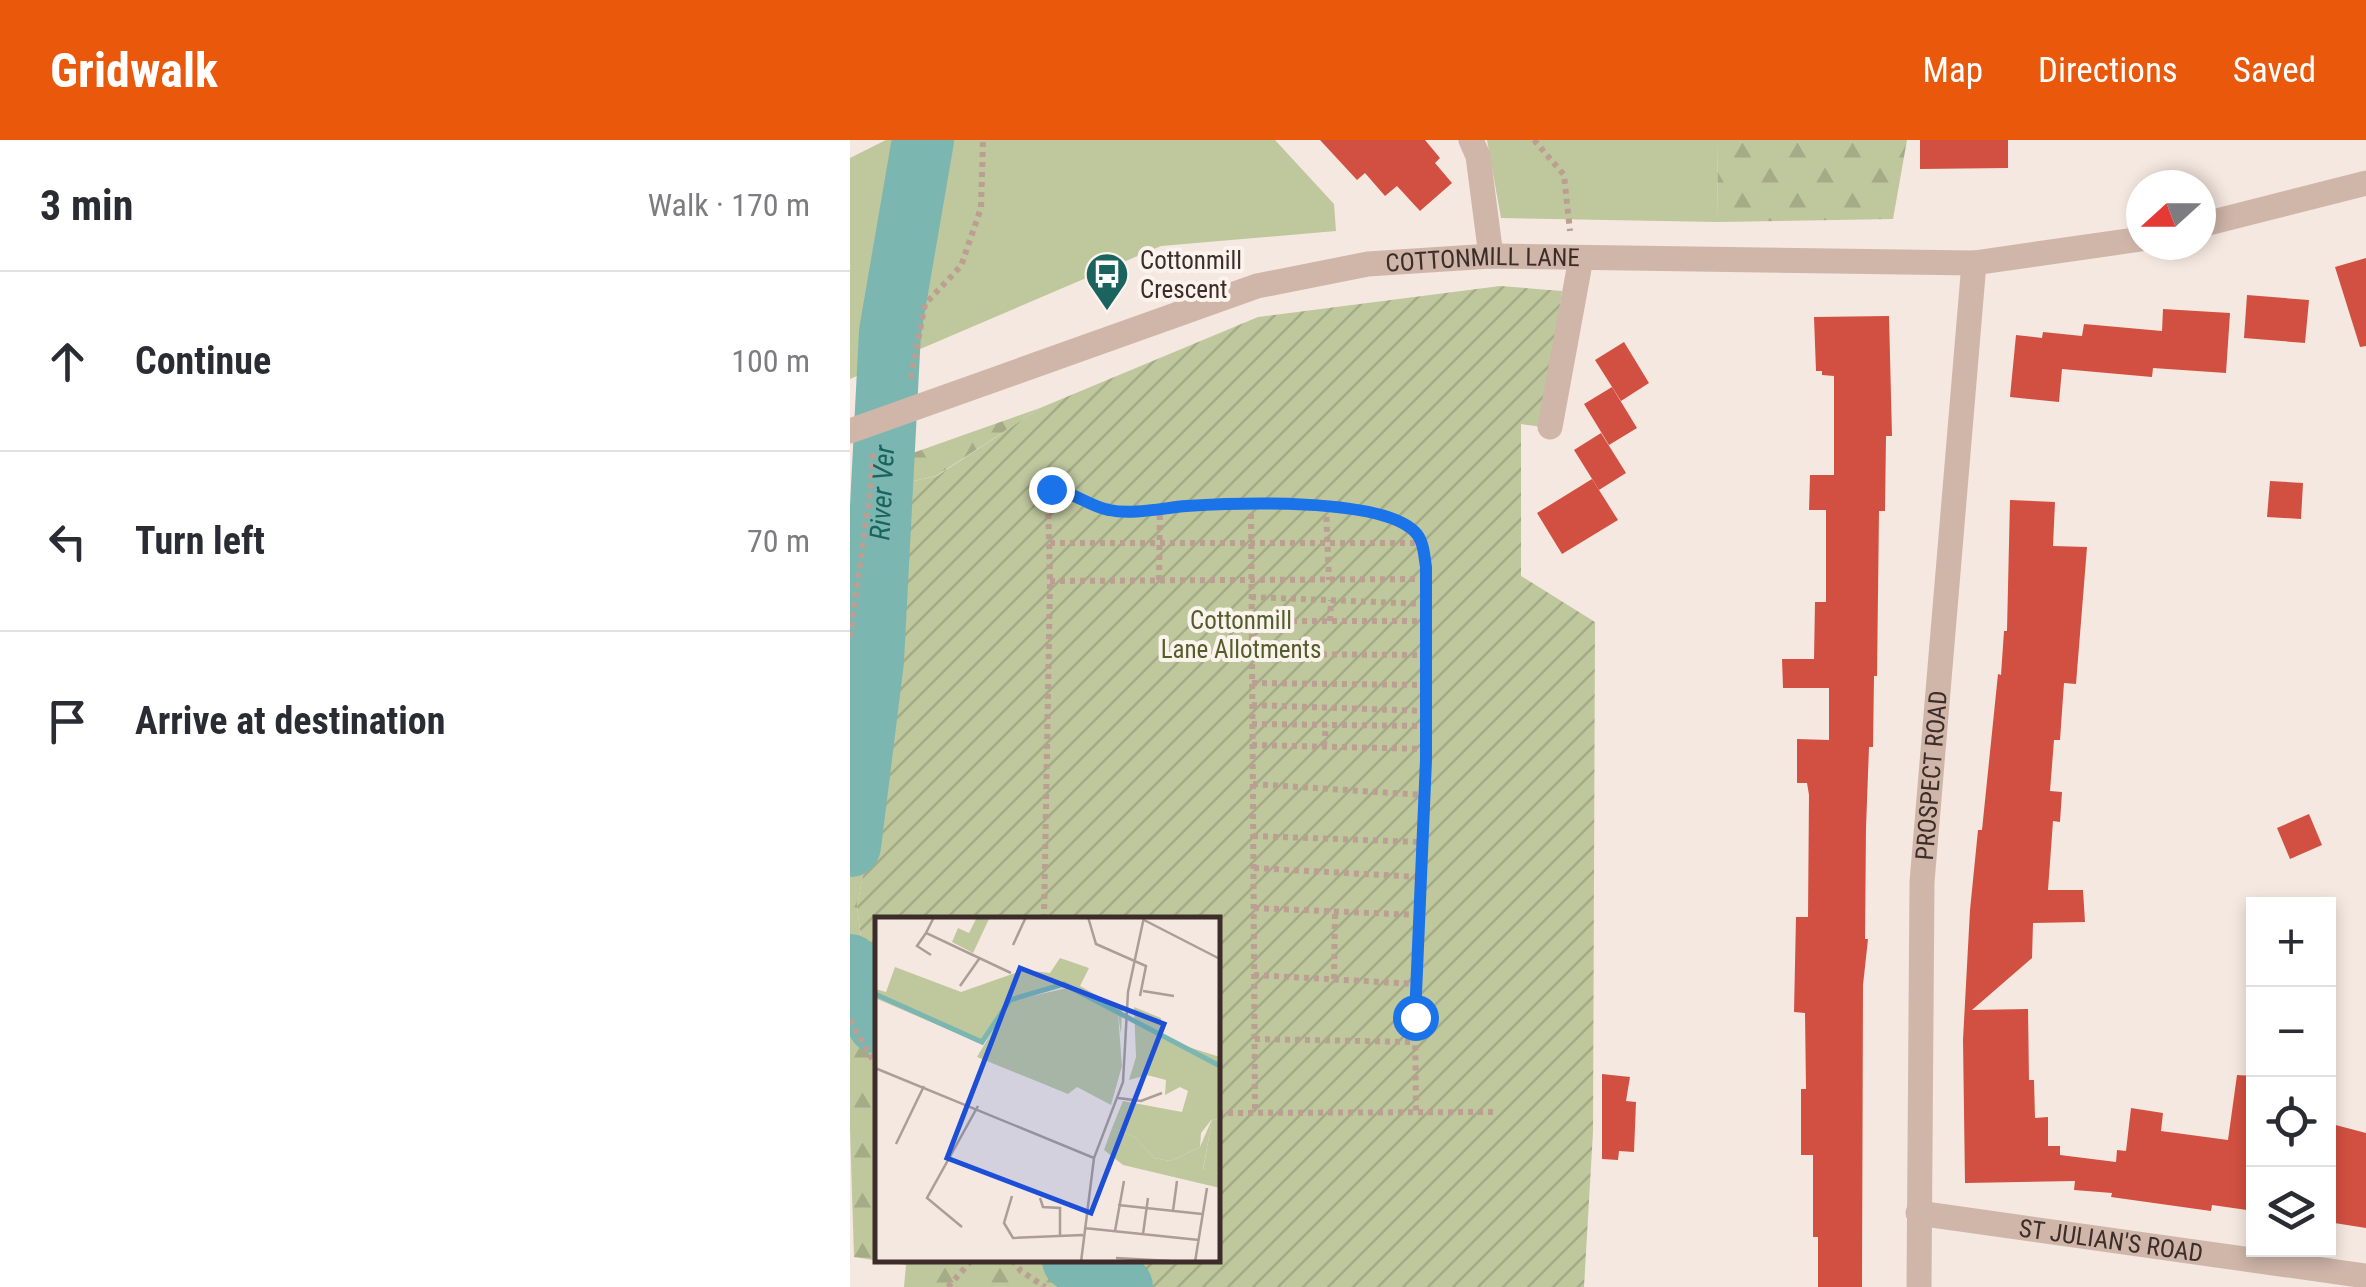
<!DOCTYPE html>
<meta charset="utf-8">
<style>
:root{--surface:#fff;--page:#f7f7f7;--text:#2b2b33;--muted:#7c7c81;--line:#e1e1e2;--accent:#ea580c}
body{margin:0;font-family:"Roboto Condensed",sans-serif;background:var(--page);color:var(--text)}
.controls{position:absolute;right:30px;bottom:30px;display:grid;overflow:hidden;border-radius:0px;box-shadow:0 5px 15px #0003}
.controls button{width:90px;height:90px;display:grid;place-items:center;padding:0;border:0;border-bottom:2px solid var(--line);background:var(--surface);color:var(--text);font:50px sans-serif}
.compass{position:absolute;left:1276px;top:30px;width:90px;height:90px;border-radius:50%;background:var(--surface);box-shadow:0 5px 15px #0003;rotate:249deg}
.stop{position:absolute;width:30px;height:30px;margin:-22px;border:8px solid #1a73e8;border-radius:50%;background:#fff}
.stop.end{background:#1a73e8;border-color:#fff;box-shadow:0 2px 10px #0008}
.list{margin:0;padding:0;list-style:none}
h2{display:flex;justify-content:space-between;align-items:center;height:130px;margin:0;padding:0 40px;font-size:42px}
h2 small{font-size:32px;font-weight:400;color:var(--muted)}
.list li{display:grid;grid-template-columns:65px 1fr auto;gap:30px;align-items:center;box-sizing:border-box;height:180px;padding:0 40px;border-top:2px solid var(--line)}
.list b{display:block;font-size:38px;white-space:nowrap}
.list em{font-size:32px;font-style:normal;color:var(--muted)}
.icon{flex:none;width:55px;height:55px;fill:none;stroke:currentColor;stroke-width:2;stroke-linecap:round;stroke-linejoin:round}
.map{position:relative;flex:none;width:1516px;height:1147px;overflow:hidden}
header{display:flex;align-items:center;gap:60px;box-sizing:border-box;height:140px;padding:0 50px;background:var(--accent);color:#fff}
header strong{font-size:48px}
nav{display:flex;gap:55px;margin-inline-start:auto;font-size:35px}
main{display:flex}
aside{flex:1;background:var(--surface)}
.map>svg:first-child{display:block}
</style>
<header>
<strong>Gridwalk</strong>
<nav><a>Map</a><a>Directions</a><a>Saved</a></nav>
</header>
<main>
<aside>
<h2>3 min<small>Walk · 170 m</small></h2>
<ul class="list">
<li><svg class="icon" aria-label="ahead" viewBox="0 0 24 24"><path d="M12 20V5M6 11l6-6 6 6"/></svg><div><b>Continue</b></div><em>100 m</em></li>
<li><svg class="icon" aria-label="left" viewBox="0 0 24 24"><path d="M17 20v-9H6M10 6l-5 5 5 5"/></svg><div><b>Turn left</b></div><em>70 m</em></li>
<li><svg class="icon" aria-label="arrive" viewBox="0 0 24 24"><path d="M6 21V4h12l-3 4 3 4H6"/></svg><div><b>Arrive at destination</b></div></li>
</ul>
</aside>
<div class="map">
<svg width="1516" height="1147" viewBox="0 0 1516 1147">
<defs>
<pattern id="forest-firs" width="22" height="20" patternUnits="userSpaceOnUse" patternTransform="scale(2.5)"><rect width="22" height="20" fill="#bfc79d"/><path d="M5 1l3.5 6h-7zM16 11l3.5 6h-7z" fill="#a5ab87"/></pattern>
<pattern id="garden-furrows" width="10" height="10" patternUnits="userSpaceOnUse" patternTransform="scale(2.5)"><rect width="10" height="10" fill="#bfc79d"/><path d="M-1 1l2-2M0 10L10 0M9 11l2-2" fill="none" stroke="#a5ab87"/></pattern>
</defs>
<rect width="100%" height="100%" fill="#f5e8e0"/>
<g fill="#bfc79d">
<polygon points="36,0 425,0 484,64 486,91 311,106 0,239 0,18"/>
<polygon points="637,0 867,0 868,82 651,78"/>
</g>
<g fill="url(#forest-firs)">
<polygon points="867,0 1057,0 1043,79 868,82"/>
<polygon points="190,268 86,336 54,343 44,520 22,689 7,766 15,827 27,851 28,1120 237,1120 255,1132 298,1147 54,1147 56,1125 4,1117 0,989 0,400 9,332"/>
</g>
<polygon fill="url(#garden-furrows)" points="650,146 712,151 693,287 671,284 671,436 745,482 743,992 734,1147 298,1147 255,1132 237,1120 368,1120 368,779 28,779 27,851 15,827 7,766 22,689 44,520 54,343 87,336 190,268 408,177"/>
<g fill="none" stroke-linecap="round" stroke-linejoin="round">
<g stroke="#7bb6b0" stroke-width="62">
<path id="s1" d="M0,706L23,521L40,192L73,0"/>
<polyline points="0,825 28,883"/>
<polyline points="223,1120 247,1136 272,1147"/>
</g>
</g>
<g fill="#d25041">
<polygon points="470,0 575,0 590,18 585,23 602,43 570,71 547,46 535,56 515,33 507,40"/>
<polygon points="1070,0 1158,0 1158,28 1070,29"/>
<polygon points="1516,118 1516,206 1510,207 1485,127"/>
<polygon points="1397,155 1459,160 1455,203 1394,198"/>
<polygon points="1313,169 1380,173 1376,233 1303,228 1302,237 1212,229 1209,262 1160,257 1166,195 1192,198 1193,192 1232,196 1234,184 1312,191"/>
<polygon points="1039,176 1042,296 1036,296 1035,371 1029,371 1027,536 1024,536 1023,607 1019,607 1016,688 1015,799 1018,799 1013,845 1012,1147 968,1147 968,1097 963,1097 963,1015 951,1015 951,949 956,949 955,873 944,872 946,777 958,777 959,655 957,643 947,643 947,599 979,600 979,548 933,548 932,519 964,519 965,462 976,462 976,370 959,370 960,335 984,335 984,236 972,235 972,231 966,231 964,177"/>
<polygon points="774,202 799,243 771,261 745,220"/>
<polygon points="762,247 787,288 759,305 734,264"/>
<polygon points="751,293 776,333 749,350 724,310"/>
<polygon points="742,339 768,380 712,414 687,373"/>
<polygon points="1420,341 1453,343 1451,379 1417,377"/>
<polygon points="1160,360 1205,362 1203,406 1237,407 1226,544 1214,543 1210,600 1204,600 1200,651 1212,652 1210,682 1203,681 1198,750 1233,750 1235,782 1183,783 1182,818 1122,870 1178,869 1179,940 1184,940 1185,978 1198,977 1198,1006 1210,1006 1210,1015 1266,1022 1267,1010 1276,1011 1281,968 1313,973 1311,991 1378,1000 1387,935 1404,936 1404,1071 1362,1065 1361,1071 1261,1057 1262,1053 1224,1050 1225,1041 1115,1043 1113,900 1120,770 1128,690 1132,690 1148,534 1151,535 1154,491 1157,491"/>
<polygon points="1459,674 1472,705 1440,719 1427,688"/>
<polygon points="752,934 780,937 776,961 786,962 784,1012 769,1011 768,1020 752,1019"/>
<polygon points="1478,983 1516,993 1516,1088 1478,1082"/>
</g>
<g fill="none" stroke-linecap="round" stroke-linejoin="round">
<g stroke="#bc9f93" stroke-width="6" stroke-dasharray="5 5" stroke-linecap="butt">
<polyline points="684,0 714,35 720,91"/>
<polyline points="61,238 75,164 111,126 131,68 133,0"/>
<polyline points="401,364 405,972"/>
<polyline points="476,367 479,440"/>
<polyline points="200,403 572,403"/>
<polyline points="309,440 310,368"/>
<polyline points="200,441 575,439"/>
<polyline points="401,457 575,464"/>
<polyline points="402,481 575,481"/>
<polyline points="480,481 481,460"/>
<polyline points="0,497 20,352 23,310"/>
<polyline points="402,514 576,515"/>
<polyline points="402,543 575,545"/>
<polyline points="402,565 576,571"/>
<polyline points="402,584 576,586"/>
<polyline points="402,605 576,609"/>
<polyline points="474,606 476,585"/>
<polyline points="403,644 574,655"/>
<polyline points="403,696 570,702"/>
<polyline points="404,728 570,737"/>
<polyline points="404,768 569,775"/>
<path d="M194,779L200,441L198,359L201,349C223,351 238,366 259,370C282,375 313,368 336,366C386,363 527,357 564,391C574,400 574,414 575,427L576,620L565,877L566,973"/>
<polyline points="404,835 567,844"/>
<polyline points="484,839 485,772"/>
<polyline points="0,880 28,929"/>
<polyline points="405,899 565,902"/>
<polyline points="368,973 644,972"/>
<polyline points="162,1120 171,1131 195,1147"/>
<polyline points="98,1147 122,1120"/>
</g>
<g stroke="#d0b6a9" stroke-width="25">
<polyline points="621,0 628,16 641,116"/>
<polyline points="700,287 731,118"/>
<path id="s2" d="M1068,1073L1516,1136"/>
</g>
<g stroke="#d0b6a9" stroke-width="25">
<polyline points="1351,85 1516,43"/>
<path id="s3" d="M0,291L407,146L518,124L641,116L1124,123L1291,99"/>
<path id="s4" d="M1069,1147L1072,742L1124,123"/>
</g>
</g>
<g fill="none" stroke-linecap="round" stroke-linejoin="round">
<path stroke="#1a73e8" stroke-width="12" d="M201,349C223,351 238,366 259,370C282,375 313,368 336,366C386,363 528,357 564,391C574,400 574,415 576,427V620L565,877"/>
</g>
<defs>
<g id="bus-pin" transform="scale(2.25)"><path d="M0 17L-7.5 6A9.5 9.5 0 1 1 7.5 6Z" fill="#1a635e" stroke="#fcf3ed"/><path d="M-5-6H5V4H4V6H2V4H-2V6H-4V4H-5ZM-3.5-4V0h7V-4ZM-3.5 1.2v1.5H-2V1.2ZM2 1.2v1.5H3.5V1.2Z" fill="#fff"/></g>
</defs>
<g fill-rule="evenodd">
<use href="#bus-pin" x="257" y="134"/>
</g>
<g text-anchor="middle" stroke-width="8" stroke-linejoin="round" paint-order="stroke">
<g font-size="25" fill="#3c2d2a" stroke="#fcf3ed" text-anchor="start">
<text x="290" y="129">Cottonmill<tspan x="290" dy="29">Crescent</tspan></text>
</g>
<g font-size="25" fill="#3c2d2a" stroke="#fcf3ed">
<text dy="9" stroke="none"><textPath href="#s3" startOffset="660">COTTONMILL LANE</textPath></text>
<text dy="9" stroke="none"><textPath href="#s4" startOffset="512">PROSPECT ROAD</textPath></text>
<text dy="9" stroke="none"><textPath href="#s2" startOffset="195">ST JULIAN'S ROAD</textPath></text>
</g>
<g font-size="25" fill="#525d2b" stroke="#fcf3ed">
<text x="391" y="489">Cottonmill<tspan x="391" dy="29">Lane Allotments</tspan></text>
</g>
<g font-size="28" font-style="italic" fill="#1a635e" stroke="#fcf3ed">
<text dy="10" stroke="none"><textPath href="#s1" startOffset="355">River Ver</textPath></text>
</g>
</g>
<g transform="translate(25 777)">
<rect width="345" height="345" fill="#f5e8e0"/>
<path d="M259,90L286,101L288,122L345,140V203L337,202L326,216L325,230L296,244L279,241L260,220L237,211L248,184L307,195L313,174L305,170L290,178L291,163L272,158L254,163L261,140Z" fill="#bfc79d"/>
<path d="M185,41L214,51L205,69L247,92L246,117L243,97L184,69L135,84L107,127L0,81V72L11,75L20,50L86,75L149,53L175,56ZM337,202L328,253L345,257V271L248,248L229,233L237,211L260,220L279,241L296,244L325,230Z" fill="#bfc79d"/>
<path d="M102,0L114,2L98,36L77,25L83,11L94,16Z" fill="#bfc79d"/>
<path d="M192,71L243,97L247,149L236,188L202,170L193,177L102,140L135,84ZM337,202L345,203V257L328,254Z" fill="#bfc79d"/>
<path fill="none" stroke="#7bb6b0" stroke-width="5" d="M0,77L107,125L135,83L189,67L345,149"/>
<path fill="none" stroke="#ab9d97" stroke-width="2.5" d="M59,0L51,16L136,56M213,0L221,27L271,49L265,79M269,3L345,42M51,16L42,29L56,38M138,28L151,0M85,69L104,42M268,74L299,79M0,151L219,241M243,181L266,184L287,176M21,227L49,169M137,279L129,306L138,321L208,318M165,281L168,290L185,291V318M243,288L327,297M298,294L302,264M87,310L52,281L103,189M209,311L324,323M240,314L249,264M268,317L273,281M241,341L296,344M206,345L219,241L248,165L253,75L269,0M320,345L332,271"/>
<path fill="#1d4ed8" fill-opacity="0.15" stroke="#1d4ed8" stroke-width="5" d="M145,51L289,107L216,296L72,241Z"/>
<rect width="345" height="345" fill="none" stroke="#3c2d2a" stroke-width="5"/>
</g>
</svg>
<div class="controls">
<button>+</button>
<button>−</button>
<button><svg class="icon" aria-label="locate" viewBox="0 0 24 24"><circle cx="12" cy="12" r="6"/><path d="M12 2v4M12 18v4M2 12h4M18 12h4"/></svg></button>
<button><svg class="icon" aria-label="layers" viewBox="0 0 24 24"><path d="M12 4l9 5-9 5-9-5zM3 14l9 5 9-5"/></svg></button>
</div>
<svg class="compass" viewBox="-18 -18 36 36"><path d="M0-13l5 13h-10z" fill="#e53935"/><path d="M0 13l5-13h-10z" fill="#7c7c81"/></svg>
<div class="stop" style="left:565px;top:877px"></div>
<div class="stop end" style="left:201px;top:349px"></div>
</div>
</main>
